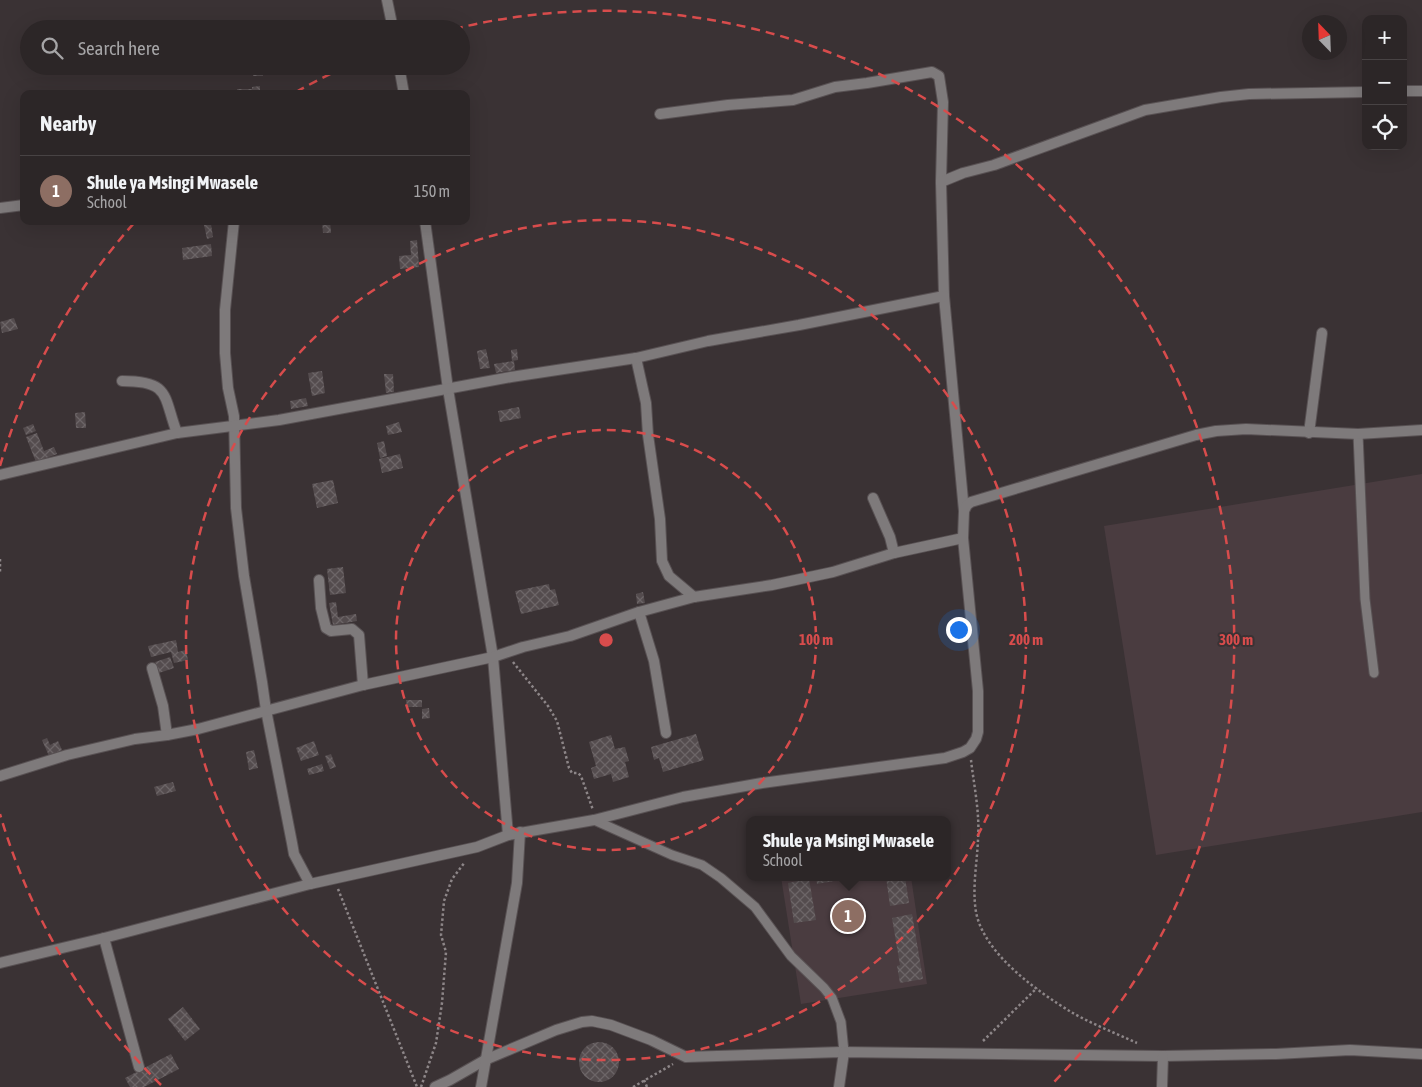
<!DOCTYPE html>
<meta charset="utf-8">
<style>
:root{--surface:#2c2627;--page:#342e2f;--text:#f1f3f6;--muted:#a6a5a7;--line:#484344;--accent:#1a73e8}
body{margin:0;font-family:"Asap Condensed",sans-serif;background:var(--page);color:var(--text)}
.controls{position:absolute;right:15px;top:15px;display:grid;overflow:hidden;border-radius:10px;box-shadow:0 5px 20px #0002}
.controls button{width:45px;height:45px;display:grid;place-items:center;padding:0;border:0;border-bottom:1px solid var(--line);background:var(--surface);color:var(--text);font:25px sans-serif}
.compass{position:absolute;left:1302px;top:15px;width:45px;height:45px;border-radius:50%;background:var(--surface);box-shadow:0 5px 20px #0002;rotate:337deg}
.you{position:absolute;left:958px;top:629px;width:18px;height:18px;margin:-12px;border:4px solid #fff;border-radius:50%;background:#1a73e8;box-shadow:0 0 0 8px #1a73e833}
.badge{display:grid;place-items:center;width:32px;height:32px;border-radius:50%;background:var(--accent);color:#fff;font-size:16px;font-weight:700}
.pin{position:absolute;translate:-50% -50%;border:2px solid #fff;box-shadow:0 1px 5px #0006}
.popup{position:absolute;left:746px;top:816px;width:205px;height:65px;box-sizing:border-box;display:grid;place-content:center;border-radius:10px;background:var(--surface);filter:drop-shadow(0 1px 4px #0005);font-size:16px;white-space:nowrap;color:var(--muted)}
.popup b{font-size:19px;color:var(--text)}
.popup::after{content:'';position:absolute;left:50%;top:100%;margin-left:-10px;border:10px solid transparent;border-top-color:var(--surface)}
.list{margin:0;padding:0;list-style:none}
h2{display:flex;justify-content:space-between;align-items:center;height:65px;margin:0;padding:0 20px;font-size:21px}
h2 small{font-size:16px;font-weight:400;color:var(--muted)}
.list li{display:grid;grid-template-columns:32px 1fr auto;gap:15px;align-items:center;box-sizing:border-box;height:70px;padding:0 20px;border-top:1px solid var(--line)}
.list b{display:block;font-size:19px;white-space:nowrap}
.list p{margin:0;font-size:16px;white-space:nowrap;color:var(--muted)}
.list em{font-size:16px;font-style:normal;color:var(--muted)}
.icon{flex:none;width:28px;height:28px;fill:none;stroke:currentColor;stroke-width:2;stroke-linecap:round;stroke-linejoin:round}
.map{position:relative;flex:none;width:1422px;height:1087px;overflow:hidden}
.search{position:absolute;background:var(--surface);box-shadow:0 5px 20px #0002;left:20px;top:20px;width:450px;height:55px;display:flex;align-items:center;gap:12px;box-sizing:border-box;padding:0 18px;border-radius:28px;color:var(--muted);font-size:19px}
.panel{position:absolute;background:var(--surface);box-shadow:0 5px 20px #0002;left:20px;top:90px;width:450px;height:135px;border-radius:10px}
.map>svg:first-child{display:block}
</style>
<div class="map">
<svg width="1422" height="1087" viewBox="0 0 1422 1087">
<defs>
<pattern id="building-cross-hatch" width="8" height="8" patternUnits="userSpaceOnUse" patternTransform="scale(1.25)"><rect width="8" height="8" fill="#544c4e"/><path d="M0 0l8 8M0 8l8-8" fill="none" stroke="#6c6567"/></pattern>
</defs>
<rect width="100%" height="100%" fill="#3a3234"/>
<g fill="#4a3c40">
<polygon points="1422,474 1422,812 1156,855 1104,526"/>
<polygon points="781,877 911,877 927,984 801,1004"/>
</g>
<g fill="url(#building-cross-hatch)">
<rect x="234" y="66" width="17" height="5"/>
<rect x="253" y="66" width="10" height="10"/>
<polygon points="260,86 260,94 237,94 237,89 252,89 252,87"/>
<polygon points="322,221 330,221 331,233 323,233"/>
<polygon points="211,224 213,237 207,239 204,225"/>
<polygon points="417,240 419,267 400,269 399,256 411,255 410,241"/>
<polygon points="211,244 212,256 183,260 182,248"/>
<polygon points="14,318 18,329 2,333 0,322"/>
<polygon points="486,349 490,368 480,369 477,351"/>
<polygon points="517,349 518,360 512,361 511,350"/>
<polygon points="514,361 515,370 496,373 494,364"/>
<polygon points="322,371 325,393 312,396 308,373"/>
<polygon points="384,374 393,374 394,392 386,393"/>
<polygon points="306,398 308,406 291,409 290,401"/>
<polygon points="519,407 521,418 500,422 498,411"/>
<polygon points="85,412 86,428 76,428 75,413"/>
<polygon points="399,422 402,432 388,435 386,426"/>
<polygon points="33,424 36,431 26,435 23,428"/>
<polygon points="37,433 44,451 54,447 57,454 36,462 26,437"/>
<polygon points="384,441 387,456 380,458 377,443"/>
<polygon points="400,454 403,468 382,473 379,459"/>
<polygon points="333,480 338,503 317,508 312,484"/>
<polygon points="343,567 346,593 330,595 327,569"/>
<polygon points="549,584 550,590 555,589 559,605 521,614 515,591"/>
<polygon points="643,592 645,603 637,604 636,594"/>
<polygon points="336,602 338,617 356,614 357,621 333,625 329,603"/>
<polygon points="176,640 178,652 186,650 188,660 174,663 171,652 151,657 148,646"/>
<polygon points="170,657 174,668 159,673 155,662"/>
<polygon points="406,700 422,700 422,707 407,707"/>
<polygon points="429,708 430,718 422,719 422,709"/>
<polygon points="696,734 704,760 663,772 659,758 654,760 651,747"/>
<polygon points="611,735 615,749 625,747 629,761 625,762 629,777 613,782 611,774 594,779 591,768 596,766 589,742"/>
<polygon points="47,738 50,745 58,741 62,750 49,756 42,740"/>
<polygon points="314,741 319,755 301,761 296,748"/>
<polygon points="254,750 258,768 249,770 246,752"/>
<polygon points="331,754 336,767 330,769 325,756"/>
<polygon points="322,764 324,771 309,775 307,769"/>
<polygon points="173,782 176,791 157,796 154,787"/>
<polygon points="816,877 851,877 851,878 817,884"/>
<polygon points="886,877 905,877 909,903 890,906"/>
<polygon points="809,879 816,920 794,923 788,883"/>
<polygon points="912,914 923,979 900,983 897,966 900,965 892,918"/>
<polygon points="183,1007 200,1029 185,1041 168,1019"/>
<circle cx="599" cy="1062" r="20"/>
<polygon points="171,1054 179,1069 144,1087 130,1087 125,1078"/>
</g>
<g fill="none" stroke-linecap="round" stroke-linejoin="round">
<g stroke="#585153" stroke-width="11">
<g id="lane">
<polyline points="1358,434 1365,599 1374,673"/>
<polyline points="594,820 672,855 702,865 721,878 755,907 791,956 824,988 832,998 841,1022 844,1052"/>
</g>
</g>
<g stroke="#585153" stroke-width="12">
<g id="street">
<polyline points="387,0 393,29"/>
<polyline points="399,66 404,94"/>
<polyline points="1403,91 1422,91"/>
<polyline points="660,114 728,105 793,100 835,87 867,83 932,72 939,76 943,102 941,182 944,296 964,511"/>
<polyline points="941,182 963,173 994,165 1145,110 1221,97 1249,94 1366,92"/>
<polyline points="0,208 24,205"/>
<polyline points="234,221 225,310 225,353 228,388 234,416 236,508 244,576 262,682 266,710 292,843 294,854 310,884"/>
<polyline points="425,221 448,389 493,657 508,835"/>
<polyline points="636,358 646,403 648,435 660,519 662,561 669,576 694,597"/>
<path d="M122,381C171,381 163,396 177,433"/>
<polyline points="1309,433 1322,333"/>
<polyline points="0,475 177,433 279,420 511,377 636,358 708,341 799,325 944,296"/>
<polyline points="873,498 890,537 894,553"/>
<polyline points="319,580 321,608 326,628 331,631 352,629 359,635 363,685"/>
<polyline points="639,612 654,661 666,733"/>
<polyline points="152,668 163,706 167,735"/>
<polyline points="0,776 67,755 135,739 167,735 198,729 363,685 493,657 523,647 570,636 639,612 694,597 772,585 833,572 894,553 963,538"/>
<polyline points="104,938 139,1067"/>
<polyline points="0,963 104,938 310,884 477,847 508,835 594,820 683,797 762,783 945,758 963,752 970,748 976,739 978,732 978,691 963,538 964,511 967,505 971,502 1196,435 1216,431 1246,429 1358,434 1422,430"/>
<polyline points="435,1087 450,1080 485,1060 556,1030 582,1022 592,1021 611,1025 651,1040 686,1057 841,1052 1163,1056 1276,1054 1350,1050 1422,1054"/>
<polyline points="481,1087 517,883 520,832"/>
<polyline points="839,1087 844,1052"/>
<polyline points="1162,1087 1163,1056"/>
</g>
</g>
<g stroke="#8d8688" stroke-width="2.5" stroke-dasharray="2.5 2.5" stroke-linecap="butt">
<polyline points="0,559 0,573"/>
<polyline points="513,662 548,706 557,721 569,768 572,773 578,773 581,776 593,810"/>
<path d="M971,760C974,786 980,813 978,840C977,864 972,888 976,912C984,954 1037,991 1071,1012C1092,1024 1115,1033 1137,1043"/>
<polyline points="338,889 417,1087"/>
<polyline points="983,1041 1037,988"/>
<polyline points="644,1080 647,1087"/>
<polyline points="421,1087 436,1043 442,1003 446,952 441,935 444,901 452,879 465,862"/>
<polyline points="633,1087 673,1064"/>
</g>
<use href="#lane" stroke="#7e7a7b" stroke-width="9"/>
<use href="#street" stroke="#7e7a7b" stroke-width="10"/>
</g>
<g fill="none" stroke="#d84c4c" stroke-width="2.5" stroke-dasharray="9 6">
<circle cx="606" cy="640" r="210"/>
<circle cx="606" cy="640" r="420"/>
<path d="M161 1085A630 630 0 0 1 0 814M0 466A630 630 0 0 1 134 223M296 92A630 630 0 0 1 345 67M454 29A630 630 0 0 1 1051 1085"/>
</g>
<circle cx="606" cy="640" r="8" fill="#d84c4c" stroke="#3a3234" stroke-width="2.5"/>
<g font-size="15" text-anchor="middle" font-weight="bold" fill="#d84c4c" stroke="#3a3234" stroke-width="4" stroke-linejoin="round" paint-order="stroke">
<text x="816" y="645">100 m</text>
<text x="1026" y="645">200 m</text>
<text x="1236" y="645">300 m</text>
</g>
</svg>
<div class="controls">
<button>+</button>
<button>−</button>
<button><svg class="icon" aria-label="locate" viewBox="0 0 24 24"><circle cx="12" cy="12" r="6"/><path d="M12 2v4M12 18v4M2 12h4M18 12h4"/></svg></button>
</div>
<svg class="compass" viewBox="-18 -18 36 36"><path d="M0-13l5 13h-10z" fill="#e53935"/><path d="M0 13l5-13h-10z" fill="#a6a5a7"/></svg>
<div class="you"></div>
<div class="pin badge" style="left:848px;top:916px;background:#8d6e63">1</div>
<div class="popup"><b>Shule ya Msingi Mwasele</b>School</div>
<div class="search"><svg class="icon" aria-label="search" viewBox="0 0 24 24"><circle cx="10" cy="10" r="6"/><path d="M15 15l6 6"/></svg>Search here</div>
<section class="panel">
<h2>Nearby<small></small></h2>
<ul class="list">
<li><span class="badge" style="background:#8d6e63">1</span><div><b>Shule ya Msingi Mwasele</b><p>School</p></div><em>150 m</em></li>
</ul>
</section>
</div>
